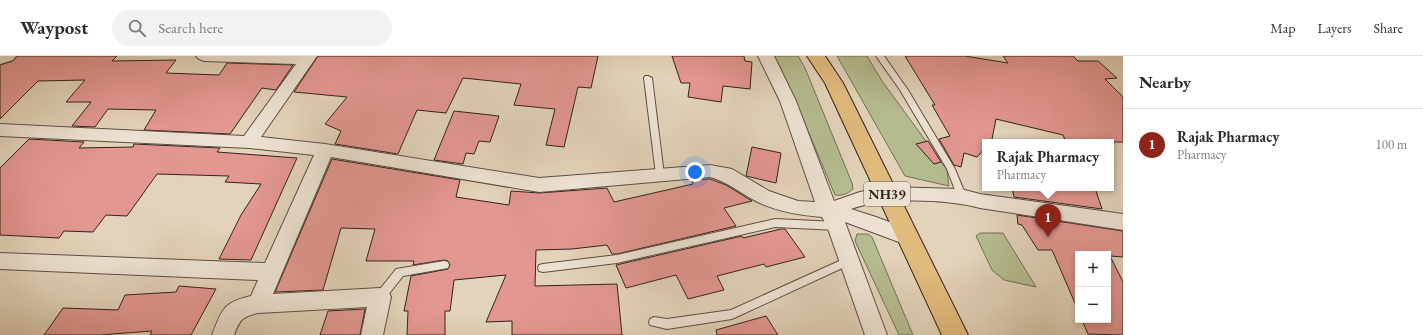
<!DOCTYPE html>
<meta charset="utf-8">
<style>
:root{--surface:#fff;--page:#f2f2f3;--text:#2b2b33;--muted:#7c7c81;--line:#e1e1e2;--accent:#8f2418}
body{margin:0;font-family:"EB Garamond",serif;background:var(--page);color:var(--text)}
.controls{position:absolute;right:12px;bottom:12px;display:grid;overflow:hidden;border-radius:0px;box-shadow:0 2px 6px #0003}
.controls button{width:36px;height:36px;display:grid;place-items:center;padding:0;border:0;border-bottom:1px solid var(--line);background:var(--surface);color:var(--text);font:20px sans-serif}
.you{position:absolute;left:695px;top:116px;width:14px;height:14px;margin:-10px;border:3px solid #fff;border-radius:50%;background:#1a73e8;box-shadow:0 0 0 6px #1a73e833}
.badge{display:grid;place-items:center;width:26px;height:26px;border-radius:50%;background:var(--accent);color:#fff;font-size:13px;font-weight:700}
.pin{position:absolute;translate:-50% -33px;filter:drop-shadow(0 1px 2px #0008)}
.pin::after{content:'';position:absolute;top:21px;width:14px;height:12px;background:inherit;clip-path:polygon(0 0,100% 0,50% 100%)}
.popup{position:absolute;left:982px;top:83px;width:132px;height:52px;box-sizing:border-box;display:grid;place-content:center;border-radius:0px;background:var(--surface);filter:drop-shadow(0 1px 3px #0005);font-size:13px;white-space:nowrap;color:var(--muted)}
.popup b{font-size:15px;color:var(--text)}
.popup::after{content:'';position:absolute;left:50%;top:100%;margin-left:-8px;border:8px solid transparent;border-top-color:var(--surface)}
.list{margin:0;padding:0;list-style:none}
h2{display:flex;justify-content:space-between;align-items:center;height:52px;margin:0;padding:0 16px;font-size:17px}
h2 small{font-size:13px;font-weight:400;color:var(--muted)}
.list li{display:grid;grid-template-columns:26px 1fr auto;gap:12px;align-items:center;box-sizing:border-box;height:72px;padding:0 16px;border-top:1px solid var(--line)}
.list b{display:block;font-size:15px;white-space:nowrap}
.list p{margin:0;font-size:13px;white-space:nowrap;color:var(--muted)}
.list em{font-size:13px;font-style:normal;color:var(--muted)}
.icon{flex:none;width:22px;height:22px;fill:none;stroke:currentColor;stroke-width:2;stroke-linecap:round;stroke-linejoin:round}
.map{position:relative;flex:none;width:1123px;height:279px;overflow:hidden}
header{display:flex;align-items:center;gap:24px;box-sizing:border-box;height:56px;padding:0 20px;background:var(--surface);border-bottom:1px solid var(--line)}
header strong{font-size:19px}
nav{display:flex;gap:22px;margin-inline-start:auto;font-size:14px}
.search{width:280px;height:36px;background:var(--page);display:flex;align-items:center;gap:10px;box-sizing:border-box;padding:0 14px;border-radius:22px;color:var(--muted);font-size:15px}
main{display:flex}
aside{flex:1;background:var(--surface)}
.map>svg:first-child{display:block}
</style>
<header>
<strong>Waypost</strong>
<div class="search"><svg class="icon" aria-label="search" viewBox="0 0 24 24"><circle cx="10" cy="10" r="6"/><path d="M15 15l6 6"/></svg>Search here</div>
<nav><a>Map</a><a>Layers</a><a>Share</a></nav>
</header>
<main>
<div class="map">
<svg width="1123" height="279" viewBox="0 0 1123 279">
<rect width="100%" height="100%" fill="#e2d3ba"/>
<filter id="stains"><feTurbulence type="fractalNoise" baseFrequency=".005" numOctaves="4"/><feColorMatrix values="0 0 0 0 .2 0 0 0 0 .09 0 0 0 0 .02 0 0 0 .5 -.17"/></filter>
<radialGradient id="worn" r=".72"><stop offset=".6" stop-color="#630" stop-opacity="0"/><stop offset="1" stop-color="#630" stop-opacity=".3"/></radialGradient>
<g fill="#b4bc8f" stroke="#746f56">
<path d="M774,0H798L805,12L852,127L853,133C847,138 843,140 835,139L792,37Z"/>
<polygon points="837,0 867,0 882,25 947,114 949,130 905,120"/>
<polygon points="980,177 1003,177 1036,231 1004,224 992,214 976,180"/>
<polygon points="857,178 868,178 872,181 913,279 899,279 855,185"/>
</g>
<g fill="#e39791" stroke="#33221c">
<polygon points="17,0 117,0 112,5 176,4 166,17 219,19 227,7 293,9 276,34 262,32 230,78 144,74 156,54 108,53 95,71 72,70 91,46 66,46 85,24 38,25 0,63 0,9 13,5"/>
<polygon points="318,0 598,0 591,32 578,31 564,91 546,89 555,53 514,49 521,28 463,22 446,57 417,54 398,98 335,88 341,75 325,68 347,41 294,36"/>
<polygon points="672,0 744,0 745,5 752,6 750,33 723,30 721,46 688,41 690,27 681,27"/>
<polygon points="905,0 965,0 1008,7 1003,0 1073,0 1078,5 1098,5 1117,22 1105,23 1123,41 1123,86 1066,86 1063,79 996,63 992,83 990,86 985,86 985,92 977,101 964,97 961,111 954,109 939,83 950,80 932,49 935,49"/>
<polygon points="454,55 499,60 490,86 479,85 474,98 466,97 463,108 434,104"/>
<polygon points="29,83 84,86 79,92 133,91 134,88 220,92 217,96 297,102 251,204 219,203 241,159 261,128 225,126 229,120 157,118 127,160 106,159 93,176 64,175 59,182 0,179 0,112"/>
<polygon points="928,85 941,106 934,108 916,88"/>
<polygon points="752,91 781,97 776,127 746,120"/>
<polygon points="332,103 460,124 456,141 509,149 511,135 539,137 607,132 614,146 693,128 691,124 710,123 726,129 752,145 724,152 736,170 617,198 612,198 607,189 572,193 536,194 535,230 617,228 622,279 512,279 512,265 486,266 506,219 454,224 450,255 445,255 445,279 407,279 408,255 404,255 411,220 448,213 450,209 448,205 444,204 413,209 414,205 366,205 375,173 341,172 323,234 275,236"/>
<polygon points="1012,132 1095,132 1102,153 1014,141"/>
<polygon points="1017,159 1123,175 1123,201 1110,200 1123,226 1123,279 1088,278 1082,264 1108,264 1108,198 1078,198 1078,254 1052,194 1038,194 1022,169 1018,168"/>
<polygon points="781,173 785,173 805,201 766,211 764,208 717,220 724,234 688,243 676,219 626,232 616,209 742,180 743,182"/>
<polygon points="179,230 216,233 191,279 150,279 152,275 100,279 44,279 63,252 118,254 125,239 176,236"/>
<polygon points="365,253 360,279 320,279 328,255"/>
<polygon points="766,260 778,279 717,279 716,274"/>
</g>
<g fill="none" stroke-linecap="round" stroke-linejoin="round">
<g stroke="#5f4e44" stroke-width="2">
<g id="service">
<polygon points="876,0 884,0 908,34 955,113 966,140 964,142 958,142 947,113 900,34"/>
<polygon points="645,20 648,20 652,22 664,119 660,122 656,119 644,22"/>
<polygon points="775,163 837,166 840,167 842,170 840,173 837,174 775,171 617,207 543,216 539,215 538,212 539,209 543,208 617,199"/>
<polygon points="848,201 851,202 853,205 851,208 732,263 667,273 650,269 649,266 650,263 654,261 667,263 731,254"/>
<polygon points="444,205 448,206 449,209 448,212 403,220 384,244 380,245 376,244 375,241 376,238 396,213"/>
</g>
</g>
<g stroke="#5f4e44" stroke-width="2">
<path id="minor" d="M196,0H317L261,81L325,88L539,122L710,109L732,113L769,135L798,145L815,146L780,45L758,0H774L796,45L834,145L860,136L887,131L961,133L980,138L1123,158V174L980,152C945,143 886,141 851,153L876,161L914,175L917,181L914,187L907,189L845,166L887,279H865L827,170L822,161C799,159 774,155 754,144C739,136 726,125 710,121L539,136L331,101L273,238L380,232L388,234L391,241L383,279H361L367,251L258,257C241,261 240,264 234,279H212C222,254 223,246 251,240L258,224L0,213V197L265,207L314,99L249,92L0,80V68L244,80L296,8L204,5L199,3Z"/>
</g>
<g stroke="#5f4e44" stroke-width="2">
<polygon id="tertiary" points="0,0 16,0 13,4 0,8"/>
</g>
<g stroke="#33221c" stroke-width="2">
<polygon id="trunk" points="807,0 825,0 843,27 968,279 942,279 825,27"/>
</g>
<use href="#service" fill="#ece2d2" fill-rule="evenodd"/>
<use href="#minor" fill="#ece2d2" fill-rule="evenodd"/>
<use href="#tertiary" fill="#ece2d2" fill-rule="evenodd"/>
<use href="#trunk" fill="#e1ba7d" fill-rule="evenodd"/>
</g>
<g text-anchor="middle" stroke-width="4" stroke-linejoin="round" paint-order="stroke">
<rect fill="#ece2d2" stroke="#6a5c53" stroke-width="1" x="864" y="126" width="46" height="24" rx="3"/>
<g font-size="14" font-weight="bold" fill="#33221c">
<text x="887" y="143">NH39</text>
</g>
</g>
<rect width="100%" height="100%" filter="url(#stains)"/>
<rect width="100%" height="100%" fill="url(#worn)"/>
</svg>
<div class="controls">
<button>+</button>
<button>−</button>
</div>
<div class="you"></div>
<div class="pin badge" style="left:1048px;top:181px">1</div>
<div class="popup"><b>Rajak Pharmacy</b>Pharmacy</div>
</div>
<aside>
<h2>Nearby<small></small></h2>
<ul class="list">
<li><span class="badge">1</span><div><b>Rajak Pharmacy</b><p>Pharmacy</p></div><em>100 m</em></li>
</ul>
</aside>
</main>
